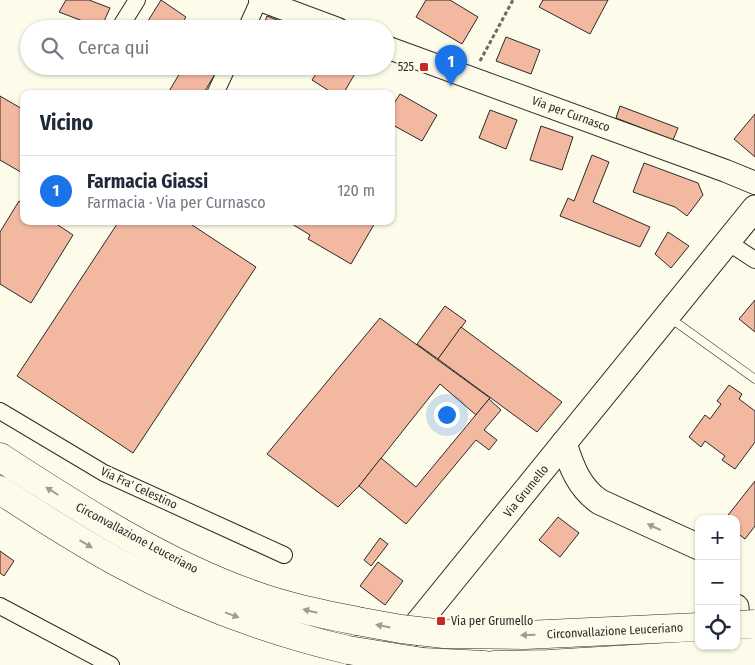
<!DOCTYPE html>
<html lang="it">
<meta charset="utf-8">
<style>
:root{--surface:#fff;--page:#f2f2f3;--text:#1f2937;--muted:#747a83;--line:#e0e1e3;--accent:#1a73e8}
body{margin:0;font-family:"Fira Sans Condensed",sans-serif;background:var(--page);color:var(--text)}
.controls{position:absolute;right:15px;bottom:15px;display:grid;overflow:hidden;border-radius:10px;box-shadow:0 1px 4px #0004}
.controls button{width:45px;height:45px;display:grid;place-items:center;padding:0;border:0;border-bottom:1px solid var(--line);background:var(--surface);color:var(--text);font:25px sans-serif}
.you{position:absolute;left:446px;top:414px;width:18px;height:18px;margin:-12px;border:4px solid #fff;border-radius:50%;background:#1a73e8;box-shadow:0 0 0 8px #1a73e833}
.badge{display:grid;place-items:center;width:32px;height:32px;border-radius:50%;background:var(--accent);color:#fff;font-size:16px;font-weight:700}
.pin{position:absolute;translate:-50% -41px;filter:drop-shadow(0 1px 2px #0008)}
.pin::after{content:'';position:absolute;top:26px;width:18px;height:15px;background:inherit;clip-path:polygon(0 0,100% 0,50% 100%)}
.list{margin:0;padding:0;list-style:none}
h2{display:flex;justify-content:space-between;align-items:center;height:65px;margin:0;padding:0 20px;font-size:21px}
h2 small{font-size:16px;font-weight:400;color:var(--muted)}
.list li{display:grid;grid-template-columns:32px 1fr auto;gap:15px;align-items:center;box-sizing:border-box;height:70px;padding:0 20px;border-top:1px solid var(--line)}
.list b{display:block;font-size:19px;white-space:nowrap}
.list p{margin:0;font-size:16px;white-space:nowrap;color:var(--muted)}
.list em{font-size:16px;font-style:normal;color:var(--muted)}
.icon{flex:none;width:28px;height:28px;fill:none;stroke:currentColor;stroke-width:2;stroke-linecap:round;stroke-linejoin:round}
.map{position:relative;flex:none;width:755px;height:665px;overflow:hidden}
.search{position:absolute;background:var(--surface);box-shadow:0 1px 4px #0004;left:20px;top:20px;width:375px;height:55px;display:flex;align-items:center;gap:12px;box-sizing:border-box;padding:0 18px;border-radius:28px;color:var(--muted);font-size:19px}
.panel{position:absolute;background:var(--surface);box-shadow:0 1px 4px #0004;left:20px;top:90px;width:375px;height:135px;border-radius:10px}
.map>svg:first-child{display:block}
</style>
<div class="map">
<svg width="755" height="665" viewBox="0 0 755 665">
<rect width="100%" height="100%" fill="#fdfbea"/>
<g fill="#f2b8a0" stroke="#2b2b2b">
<polygon points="66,0 89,0 110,8 101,28 59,12"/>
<polygon points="161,0 186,17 178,29 143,29"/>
<polygon points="426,0 450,0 478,17 462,44 416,17"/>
<polygon points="543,0 608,0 590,34 539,7"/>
<polygon points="267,16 300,29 262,29"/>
<polygon points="506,37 540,50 531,74 496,61"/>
<polygon points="184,66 220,66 203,94 170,94 168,93"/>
<polygon points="321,66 345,66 356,72 343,94 334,94 312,80"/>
<polygon points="400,94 437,115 422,141 391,124 391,108"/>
<polygon points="0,96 24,110 24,174 0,160"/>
<polygon points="620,106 678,128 673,140 616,118"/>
<polygon points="490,110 517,120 506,149 479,138"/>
<polygon points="755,114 755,157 734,139"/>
<polygon points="541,126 573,137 562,170 530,160"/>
<polygon points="592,155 609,162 593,202 650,227 640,247 560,216 568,198 574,201"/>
<polygon points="644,163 698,183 703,195 687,216 675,207 633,192"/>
<polygon points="19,201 24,204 24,221 52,221 73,235 31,303 0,284 0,232"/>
<polygon points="119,221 186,221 256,267 133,453 17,376"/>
<polygon points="287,221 376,221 351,264 308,239 310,235"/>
<polygon points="668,232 689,246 671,268 655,254"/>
<polygon points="755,300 755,332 739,319"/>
<polygon points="445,306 466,321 438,359 417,344"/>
<polygon points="380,318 490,398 476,415 440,384 359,486 338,507 267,454"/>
<polygon points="461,327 562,402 537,432 438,359"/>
<polygon points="729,385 742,394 739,399 755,411 755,442 735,469 722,460 725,456 705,441 701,447 689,437 705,415 710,419 721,404 717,401"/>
<polygon points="489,399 501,410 484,430 497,440 489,450 476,440 406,524 359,486 381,458 416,487"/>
<polygon points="755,481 755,526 745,539 736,532 736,519 725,519"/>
<polygon points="558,517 579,533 560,557 539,540"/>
<polygon points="380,538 388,544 371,566 364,560"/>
<polygon points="0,551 14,561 4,576 0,573"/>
<polygon points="378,562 403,581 385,605 360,586"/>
</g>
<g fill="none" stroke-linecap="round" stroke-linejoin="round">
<g stroke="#2b2b2b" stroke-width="9">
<polyline id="lane" points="670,318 755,379"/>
</g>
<g stroke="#2b2b2b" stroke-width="18">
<g id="street">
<polyline points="119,29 137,0"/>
<polyline points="246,29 259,0"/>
<polyline points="215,94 228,66"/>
<polyline points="729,243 755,260"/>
<polyline points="0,411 104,473 284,555"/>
<polyline points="0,606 111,665"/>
</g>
</g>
<g stroke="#2b2b2b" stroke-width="24">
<g id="secondary">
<polyline points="260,0 338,29"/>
<polyline points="386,47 726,171 755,183"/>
</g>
</g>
<g stroke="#2b2b2b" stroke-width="27">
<g id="primary">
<path d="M564,443C571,466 579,488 600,502L699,547"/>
<polyline points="736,607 739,645"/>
<polyline points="400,645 755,208"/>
</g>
</g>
<g stroke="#2b2b2b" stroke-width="29">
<g id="highway">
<path d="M0,457C80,509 163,563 254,595C287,607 323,614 357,621"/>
<path d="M0,490C38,515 77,540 117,562C190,602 267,631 348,650"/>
<polyline points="444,634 525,635 699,627"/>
<polyline points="423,662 485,665"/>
<polyline points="494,665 548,664 717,654"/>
</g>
</g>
<polyline stroke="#6a6964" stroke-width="3" stroke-dasharray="4 2.5" stroke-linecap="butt" points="480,61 513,0"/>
<use href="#lane" stroke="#fdfbea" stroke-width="8"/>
<use href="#street" stroke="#fdfbea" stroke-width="16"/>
<use href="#secondary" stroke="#fdfbea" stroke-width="22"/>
<use href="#primary" stroke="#fdfbea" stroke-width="25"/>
<use href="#highway" stroke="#fdfbea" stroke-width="28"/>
<g stroke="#2b2b2b" stroke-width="29" stroke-linecap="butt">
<g id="highway-bridge">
<polyline points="357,621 401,629 444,634"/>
<polyline points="736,625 755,624"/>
<polyline points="348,650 423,662"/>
<polyline points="717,654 755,652"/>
</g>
</g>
<use href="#highway-bridge" stroke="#fdfbea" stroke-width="28"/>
</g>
<defs><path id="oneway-solid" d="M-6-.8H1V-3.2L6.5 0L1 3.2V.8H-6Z" transform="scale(1.25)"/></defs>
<g fill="#9e9d94">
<use href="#oneway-solid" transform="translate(52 491) rotate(-148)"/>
<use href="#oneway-solid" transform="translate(654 527) rotate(-155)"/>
<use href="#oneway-solid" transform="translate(86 544) rotate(31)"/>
<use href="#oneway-solid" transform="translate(310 611) rotate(-166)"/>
<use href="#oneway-solid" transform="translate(232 615) rotate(20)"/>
<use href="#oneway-solid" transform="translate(383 626) rotate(-169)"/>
<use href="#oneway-solid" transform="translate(528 635) rotate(178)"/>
</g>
<g fill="#c62828" stroke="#fdfbea" stroke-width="2">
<rect x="419" y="62" width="10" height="10" rx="2.5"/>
<rect x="436" y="616" width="10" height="10" rx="2.5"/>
</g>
<g text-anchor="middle" stroke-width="4" stroke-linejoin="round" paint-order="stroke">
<g font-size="12" fill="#2b2b2b" stroke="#fdfbea" text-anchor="end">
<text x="414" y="71">525</text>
<text x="451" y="625" text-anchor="start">Via per Grumello</text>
</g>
<g font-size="12" fill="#2b2b2b" stroke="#fdfbea">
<text transform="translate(571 114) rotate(20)" y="4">Via per Curnasco</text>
<text transform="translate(139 488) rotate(25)" y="4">Via Fra' Celestino</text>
<text transform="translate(526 491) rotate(-51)" y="4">Via Grumello</text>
<text transform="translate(137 538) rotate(28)" y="4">Circonvallazione Leuceriano</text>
<text transform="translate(615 631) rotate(-3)" y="4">Circonvallazione Leuceriano</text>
</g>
</g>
</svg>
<div class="controls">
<button>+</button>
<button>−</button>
<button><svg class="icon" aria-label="locate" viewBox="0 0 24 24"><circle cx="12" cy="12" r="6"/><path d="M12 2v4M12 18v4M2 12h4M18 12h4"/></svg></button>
</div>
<div class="you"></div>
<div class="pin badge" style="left:451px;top:86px">1</div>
<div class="search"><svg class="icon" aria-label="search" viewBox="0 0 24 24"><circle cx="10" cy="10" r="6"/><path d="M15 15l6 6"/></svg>Cerca qui</div>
<section class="panel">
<h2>Vicino<small></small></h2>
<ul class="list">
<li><span class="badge">1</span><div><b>Farmacia Giassi</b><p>Farmacia · Via per Curnasco</p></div><em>120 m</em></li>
</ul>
</section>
</div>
